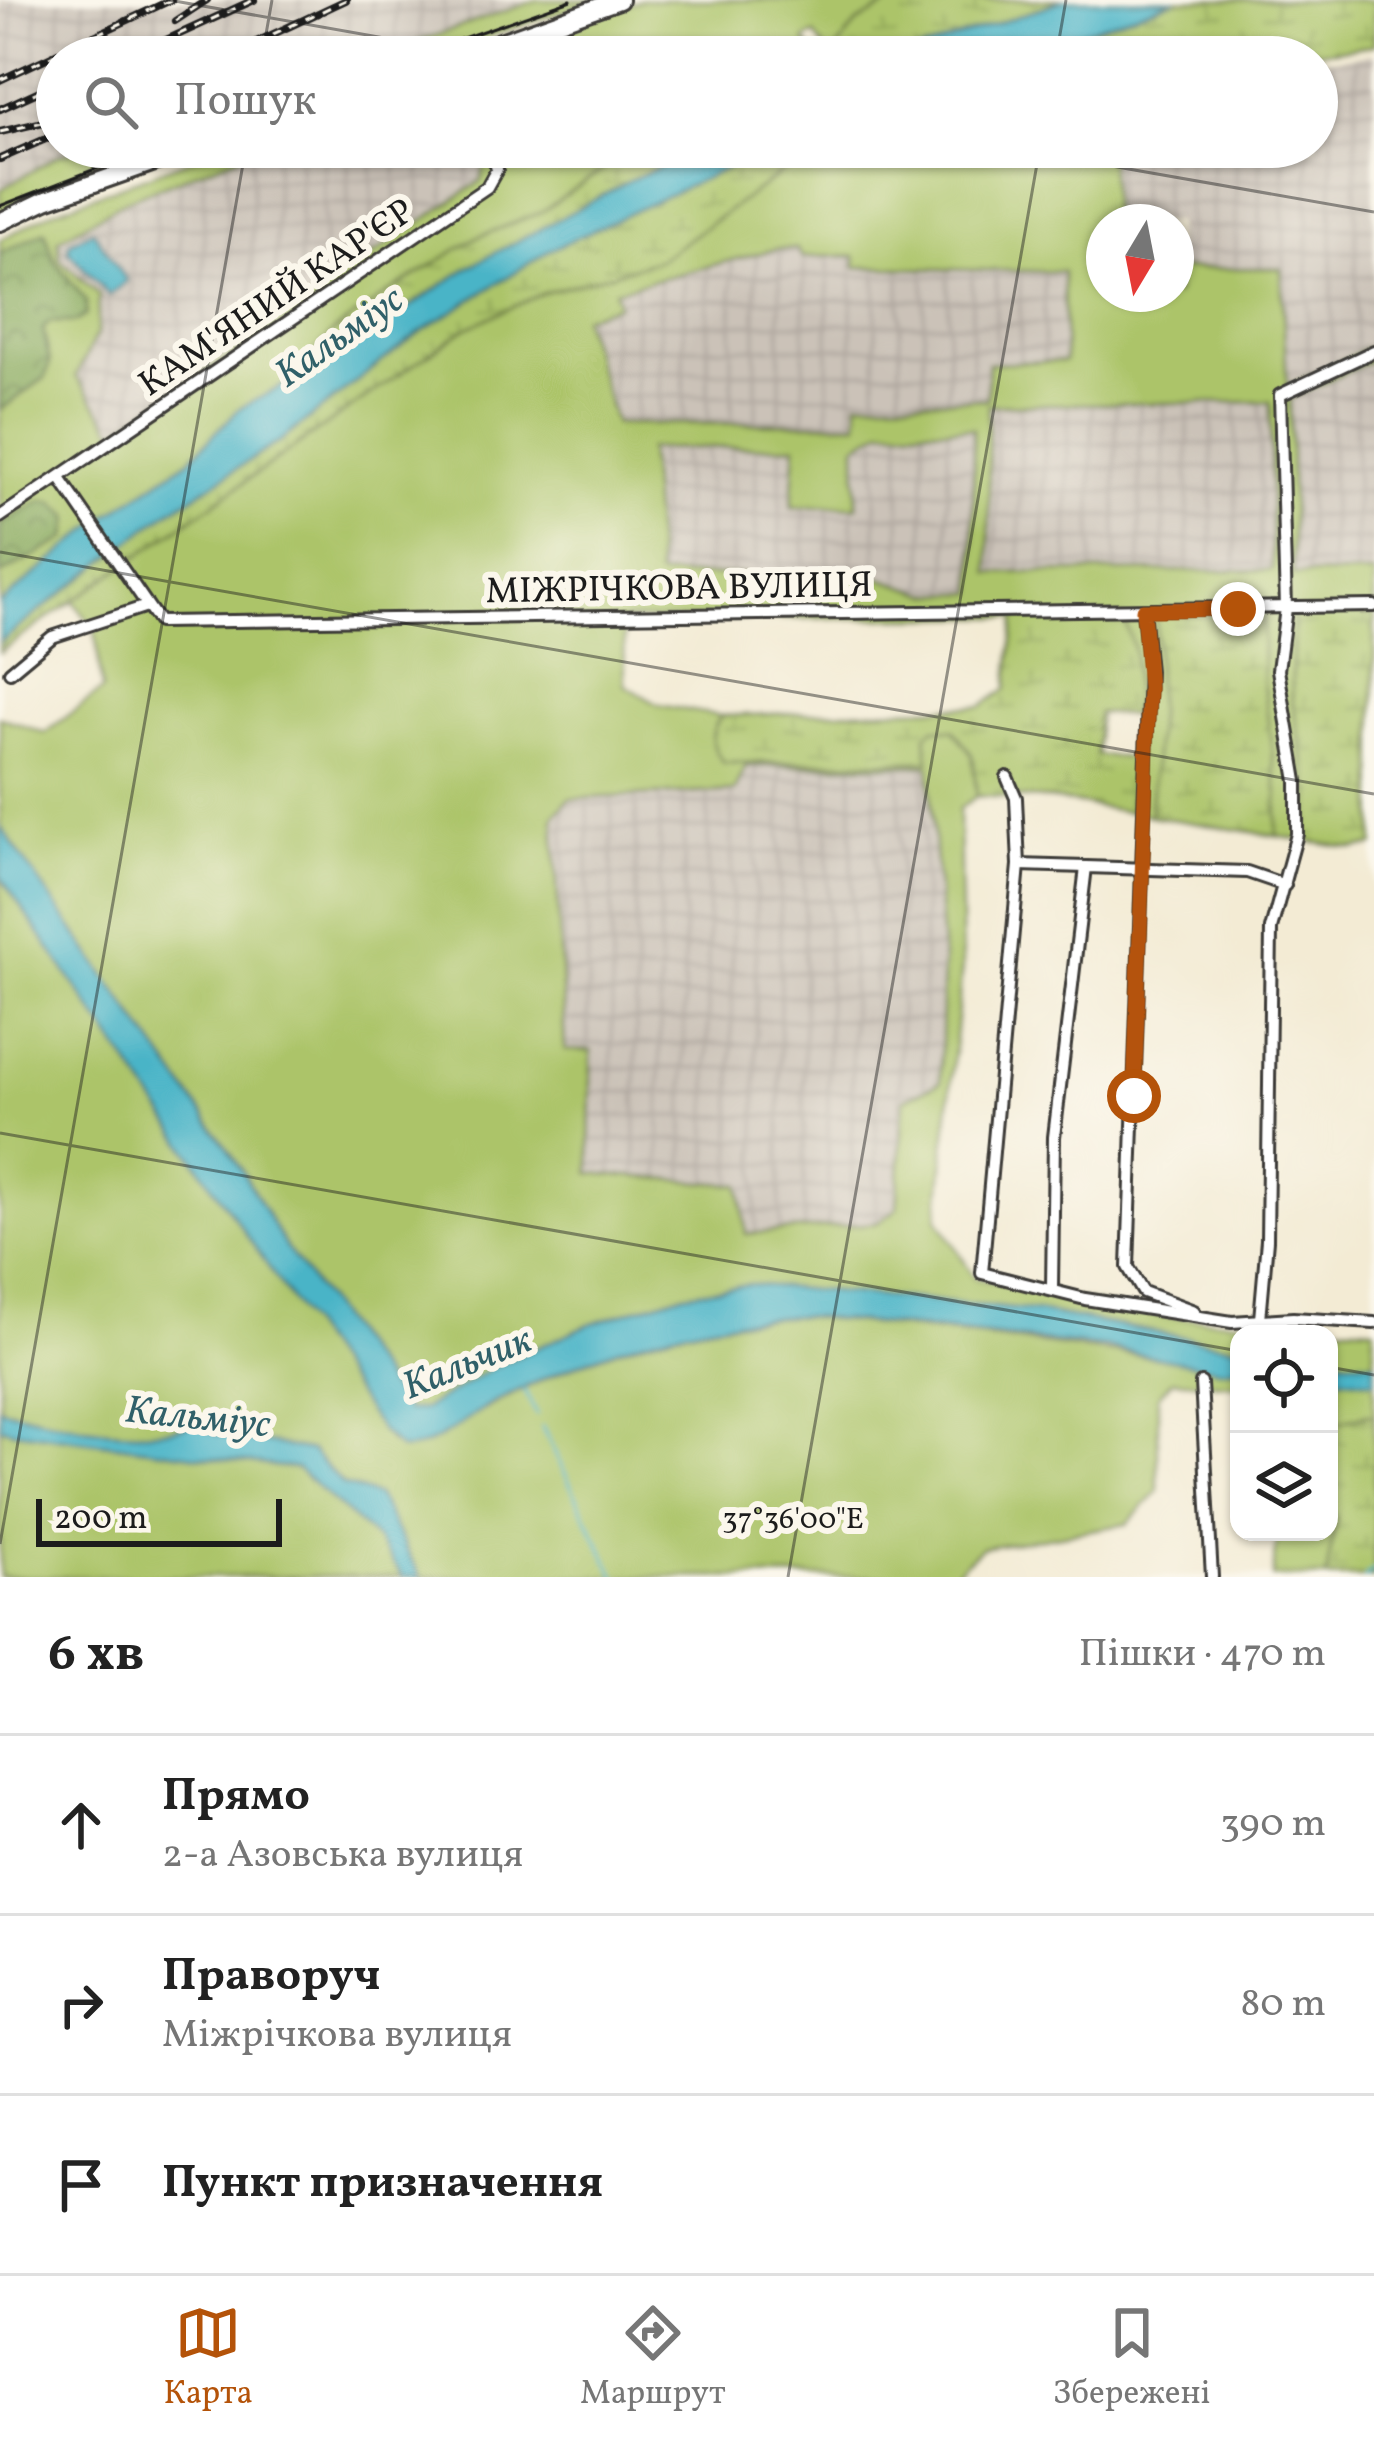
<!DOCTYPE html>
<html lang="uk">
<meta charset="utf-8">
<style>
:root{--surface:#fff;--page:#f2f2f2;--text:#222;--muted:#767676;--line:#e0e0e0;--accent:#b45309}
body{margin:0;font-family:Vollkorn,serif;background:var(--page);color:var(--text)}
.controls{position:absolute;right:36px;bottom:36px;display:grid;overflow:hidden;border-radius:24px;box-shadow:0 3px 9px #0004}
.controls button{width:108px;height:108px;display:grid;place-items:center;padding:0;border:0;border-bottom:3px solid var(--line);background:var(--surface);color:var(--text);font:60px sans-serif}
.compass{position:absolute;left:1086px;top:204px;width:108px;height:108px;border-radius:50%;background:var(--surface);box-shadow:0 3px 9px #0004;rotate:190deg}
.scale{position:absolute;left:36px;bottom:30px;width:246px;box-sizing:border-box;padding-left:12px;border:6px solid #1c1c1c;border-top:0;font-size:33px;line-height:42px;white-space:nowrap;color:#1c1c1c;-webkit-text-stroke:9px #fbf7ec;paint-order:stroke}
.stop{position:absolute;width:36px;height:36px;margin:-27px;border:9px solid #b45309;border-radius:50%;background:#fff}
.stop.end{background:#b45309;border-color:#fff;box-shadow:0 3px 12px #0008}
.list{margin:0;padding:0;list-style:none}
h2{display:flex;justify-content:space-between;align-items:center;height:156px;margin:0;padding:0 48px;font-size:51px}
h2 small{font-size:39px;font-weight:400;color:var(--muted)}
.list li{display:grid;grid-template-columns:78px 1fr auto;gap:36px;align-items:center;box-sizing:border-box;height:180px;padding:0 48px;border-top:3px solid var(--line)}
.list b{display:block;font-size:45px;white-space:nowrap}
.list p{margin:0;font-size:39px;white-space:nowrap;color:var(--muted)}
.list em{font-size:39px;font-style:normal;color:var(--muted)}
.icon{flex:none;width:66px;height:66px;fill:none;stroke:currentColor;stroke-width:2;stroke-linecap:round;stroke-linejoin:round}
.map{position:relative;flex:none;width:1374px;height:1577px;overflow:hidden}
.search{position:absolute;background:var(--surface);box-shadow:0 3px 9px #0004;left:36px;right:36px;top:36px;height:132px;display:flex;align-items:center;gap:30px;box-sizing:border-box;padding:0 42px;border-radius:66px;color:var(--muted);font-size:45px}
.sheet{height:696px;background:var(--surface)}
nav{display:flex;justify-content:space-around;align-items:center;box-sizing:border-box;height:168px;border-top:3px solid var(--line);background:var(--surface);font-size:33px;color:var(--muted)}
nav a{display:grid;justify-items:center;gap:6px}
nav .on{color:var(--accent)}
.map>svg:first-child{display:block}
</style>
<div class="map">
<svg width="1374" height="1577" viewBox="0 0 1374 1577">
<defs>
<pattern id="industrial-grid" width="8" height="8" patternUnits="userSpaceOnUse" patternTransform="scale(3)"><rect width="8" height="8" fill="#cbc2b8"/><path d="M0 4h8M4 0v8" fill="none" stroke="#aea69e"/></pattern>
<pattern id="forest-crowns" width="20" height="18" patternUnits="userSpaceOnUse" patternTransform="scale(3)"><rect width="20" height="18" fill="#89aa5d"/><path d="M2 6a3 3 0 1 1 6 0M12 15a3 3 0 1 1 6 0" fill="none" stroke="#6f8a4c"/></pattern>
<pattern id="wetland-marsh" width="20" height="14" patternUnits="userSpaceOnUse" patternTransform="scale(3)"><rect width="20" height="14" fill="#acc469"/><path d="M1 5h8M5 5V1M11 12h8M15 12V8" fill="none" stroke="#93a85a"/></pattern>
</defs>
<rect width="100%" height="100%" fill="#fbf7ec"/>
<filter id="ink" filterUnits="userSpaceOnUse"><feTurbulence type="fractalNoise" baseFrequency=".00833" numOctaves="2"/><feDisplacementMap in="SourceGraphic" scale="24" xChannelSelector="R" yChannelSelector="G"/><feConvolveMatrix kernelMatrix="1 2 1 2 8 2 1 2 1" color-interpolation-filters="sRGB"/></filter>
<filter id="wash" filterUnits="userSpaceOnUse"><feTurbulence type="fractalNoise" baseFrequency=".004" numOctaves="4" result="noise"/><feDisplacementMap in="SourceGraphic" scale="48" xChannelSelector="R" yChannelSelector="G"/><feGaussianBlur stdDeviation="2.7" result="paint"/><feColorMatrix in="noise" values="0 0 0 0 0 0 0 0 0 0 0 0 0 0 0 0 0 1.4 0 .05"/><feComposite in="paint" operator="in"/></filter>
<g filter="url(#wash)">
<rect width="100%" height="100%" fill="#f3ebd4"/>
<g fill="url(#industrial-grid)">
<polygon points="0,0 537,0 374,57 57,57 57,147 86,147 59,155 0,190"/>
<polygon points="1374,54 1374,345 1286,386 1281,268 1176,269 1176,222 1112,222 1109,147 1317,147 1317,61"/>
<polygon points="261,147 480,147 486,159 481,181 114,431 76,376 97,334 56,253 58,240 126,200"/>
<polygon points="776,249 797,249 803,257 856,256 857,267 1064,272 1065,362 988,363 988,399 859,401 858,423 614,424 581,317 617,305 614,291"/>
<polygon points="1374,359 1374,574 1293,575 1290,399"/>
<polygon points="1270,401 1273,570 990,574 988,405"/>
<polygon points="973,428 976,593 929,594 864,573 658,576 648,448 796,446 856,506 856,445 883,429"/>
<polygon points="929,765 943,961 940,1082 904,1100 897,1209 878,1223 745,1234 740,1185 589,1173 591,1052 565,1051 554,816 569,799 734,791 745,766"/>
</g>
<g fill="#acc469" stroke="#647042" stroke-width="3" fill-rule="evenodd">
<polygon points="537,0 597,0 431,57 374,57"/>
<polygon points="641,0 1063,0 904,57 831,57 814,35 805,40 814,57 475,57"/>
<polygon points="86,147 178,147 0,217 0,190 59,155"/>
<polygon points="223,147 261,147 126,200 58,240 60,260 99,295 97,334 76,376 115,431 481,181 486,159 480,147 497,147 504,161 533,147 708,147 469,267 329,362 239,409 189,460 103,519 0,604 0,240 53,211"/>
<path d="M772,147H1109L1112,222H1104V294H1176V269L1281,268L1287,386L1374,345V359L1290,399L1293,575L1374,574V846L1355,849L1049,799L977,796L959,809L962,968L938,1219L975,1278L1165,1317L1374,1327V1362L1329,1358V1334H1239V1347L1035,1311L685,1293L590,1324L492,1368L424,1409L407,1411L285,1246L235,1159L0,826V717L45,733L102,690L95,630L72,599L0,652V642L164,515L325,406ZM776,249H797L802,257L855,256L856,267L1063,272L1065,361L988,363L987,399L858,401V423L615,424L582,317L618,305L615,290ZM1270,402L1272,570L990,573L988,405ZM973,428L975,593L929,594L864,573L658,576L648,449L796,446L792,507L857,506L856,445L883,429ZM1016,617L1007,689L982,706L721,716L659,705L625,685L624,620ZM1098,713L1134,715L1131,758L1096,755ZM929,765L943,961L940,1082L904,1099L897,1209L877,1223L746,1234L740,1185L590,1173L591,1051L565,1050L554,816L569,799L735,791L746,766Z"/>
<path d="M0,876L391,1443L417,1447C546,1373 651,1319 803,1316L1239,1367V1385L1172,1380L1158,1396V1492L1127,1524L981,1548L950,1577H421L377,1496L343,1485L311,1451L216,1434L197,1424C136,1444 61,1423 0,1408Z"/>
<polygon points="1329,1376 1374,1381 1374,1577 1273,1577 1278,1532 1329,1532"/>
<polygon points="0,1427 297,1469 377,1540 403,1577 0,1577"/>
</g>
<g fill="url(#forest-crowns)" stroke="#52633c" stroke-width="3">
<polygon points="45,231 55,261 86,301 86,315 75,322 50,322 43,329 50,362 45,378 0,410 0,254"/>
<polygon points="42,501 54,503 70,517 67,538 0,575 0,525"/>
</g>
<g fill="url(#wetland-marsh)" stroke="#647042" stroke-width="3">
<polygon points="898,0 1063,0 904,57 831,57 856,24"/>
<polygon points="1176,0 1374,0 1374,45 1279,57 1010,57"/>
<polygon points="636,147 708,147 641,175 469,267 277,392 333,332 391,291 477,237 540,213"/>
<polygon points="772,147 884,147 784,171 659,260 544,293 466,328 0,652 0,642 164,515 283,439 417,334 550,250"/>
<polygon points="1374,614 1374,846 1355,849 1305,841 1311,797 1292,699 1293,615"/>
<polygon points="1263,615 1263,683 1278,795 1277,836 1150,816 1157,715 1156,616"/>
<path d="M1016,617H1124L1134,651V715L1098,713L1096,755L1132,758L1129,812L1049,799L977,796L972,755L954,730L933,728L926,736L929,761L724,763C710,745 708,735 721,716L982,706L1007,689Z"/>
<polygon points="1369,1414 1374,1417 1374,1577 1326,1577 1336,1518 1329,1508 1329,1425"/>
</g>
<g fill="#49b4c7" stroke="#326872" stroke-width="3">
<polygon points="1063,0 1176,0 1010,57 904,57"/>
<polygon points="708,147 772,147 550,250 417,334 283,439 164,515 0,642 0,604 103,519 189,460 239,409 329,362 469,267 641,175"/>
<polygon points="93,230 127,281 109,296 68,251 69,243"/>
<path d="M0,826L235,1159L285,1246L407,1411L424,1409L492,1368L590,1324L685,1293L750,1284L1035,1311L1239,1347V1367L1220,1369L1108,1348L803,1316C687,1318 600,1349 497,1401C470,1415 430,1453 400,1449L381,1431L0,876Z"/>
<polygon points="1329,1358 1374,1362 1374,1381 1329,1376"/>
<path d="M0,1408C61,1423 136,1444 197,1423L216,1434L311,1451L343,1485L377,1496L421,1577H403L377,1540L297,1469L14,1431L0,1427Z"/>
</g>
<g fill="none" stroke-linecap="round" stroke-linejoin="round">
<g stroke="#49b4c7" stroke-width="3">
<polyline points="524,1390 537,1415"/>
<polyline points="542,1427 616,1577"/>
<polyline points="1365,1577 1374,1570"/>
</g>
</g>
</g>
<g filter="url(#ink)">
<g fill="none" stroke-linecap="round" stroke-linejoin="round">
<g stroke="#3c3b38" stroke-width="16">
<g id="minor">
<polyline points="60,478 159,622 1374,606"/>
<polyline points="0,517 487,187 497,169 490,147"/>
<polyline points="1143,610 1149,671 1128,1267 1143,1292 1194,1311"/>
<polyline points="10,672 52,637 147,606"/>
<polyline points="1007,777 1016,798 1019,865 1086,867"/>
<polyline points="1019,865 982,1273 1085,1299 1232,1322 1293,1318 1374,1323"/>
<polyline points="1052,1288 1054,1137 1086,867 1247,872 1285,885"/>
<polyline points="1260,1319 1267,1240 1271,929 1297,834 1297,781 1278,670 1286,608 1280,395 1374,351"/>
<polyline points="1201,1383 1212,1577"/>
</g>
</g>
<g stroke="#3c3b38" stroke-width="22">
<g id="highway">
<polyline points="458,57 619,0"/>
<polyline points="0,222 46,200 197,147"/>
</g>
</g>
<use href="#minor" stroke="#fff" stroke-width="10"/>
<use href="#highway" stroke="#fff" stroke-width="16"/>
<g stroke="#1c1c1c" stroke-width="3">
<polyline points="409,57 571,0"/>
<polyline points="0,206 152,147"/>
</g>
<g stroke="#1c1c1c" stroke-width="8">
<g id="rail">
<polyline points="175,21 207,0"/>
<polyline points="129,57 254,0"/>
<polyline points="224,57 346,0"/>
<polyline points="0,80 171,0"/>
<polyline points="0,109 57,83"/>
<polyline points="0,132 52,120"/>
<polyline points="0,159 57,134"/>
</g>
</g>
<use href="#rail" stroke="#fbf7ec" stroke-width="3" stroke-dasharray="9" stroke-linecap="butt"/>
</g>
</g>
<g fill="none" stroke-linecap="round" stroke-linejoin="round" filter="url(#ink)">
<polyline stroke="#b45309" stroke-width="15" points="1134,1096 1149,688 1143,610 1238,609"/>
</g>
<path fill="none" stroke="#1c1c1c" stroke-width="3" stroke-opacity="0.45" d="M169,0L492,57M262,57L272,0M1056,57L1066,0M1003,147L1374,212M0,552L1374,794M0,1133L1239,1351M1329,1367L1374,1375M0,1544L246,147M788,1577L1040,147"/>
<g text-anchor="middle" stroke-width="12" stroke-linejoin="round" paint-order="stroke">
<g font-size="36" fill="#1c1c1c" stroke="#fbf7ec">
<text transform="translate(275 296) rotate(-34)" y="13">КАМ'ЯНИЙ КАР'ЄР</text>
<text transform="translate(679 586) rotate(-1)" y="13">МІЖРІЧКОВА ВУЛИЦЯ</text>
</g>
<g font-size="39" font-style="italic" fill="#306069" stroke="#fbf7ec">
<text transform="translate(338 335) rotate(-35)" y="14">Кальміус</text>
<text transform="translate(466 1361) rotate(-22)" y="14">Кальчик</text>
<text transform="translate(198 1415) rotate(6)" y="14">Кальміус</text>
</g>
</g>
<g font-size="30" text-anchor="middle" fill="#1c1c1c" stroke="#fbf7ec" stroke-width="12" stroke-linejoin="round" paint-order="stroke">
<text x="793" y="1528">37°36'00"E</text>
</g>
</svg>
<div class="controls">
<button><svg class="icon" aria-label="locate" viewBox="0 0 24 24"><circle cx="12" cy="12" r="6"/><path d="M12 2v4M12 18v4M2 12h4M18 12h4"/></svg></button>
<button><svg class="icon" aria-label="layers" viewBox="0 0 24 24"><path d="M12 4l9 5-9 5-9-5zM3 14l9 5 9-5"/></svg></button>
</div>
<svg class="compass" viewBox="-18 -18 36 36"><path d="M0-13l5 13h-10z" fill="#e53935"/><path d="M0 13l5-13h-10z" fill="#767676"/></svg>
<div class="scale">200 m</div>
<div class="stop" style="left:1134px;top:1096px"></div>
<div class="stop end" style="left:1238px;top:609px"></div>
<div class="search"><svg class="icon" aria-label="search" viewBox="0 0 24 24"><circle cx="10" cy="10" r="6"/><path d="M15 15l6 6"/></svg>Пошук</div>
</div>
<section class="sheet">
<h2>6 хв<small>Пішки · 470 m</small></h2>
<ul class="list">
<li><svg class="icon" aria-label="ahead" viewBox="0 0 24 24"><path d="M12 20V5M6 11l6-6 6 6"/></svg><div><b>Прямо</b><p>2-а Азовська вулиця</p></div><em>390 m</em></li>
<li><svg class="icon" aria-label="right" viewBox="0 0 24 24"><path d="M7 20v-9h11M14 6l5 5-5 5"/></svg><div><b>Праворуч</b><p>Міжрічкова вулиця</p></div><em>80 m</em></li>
<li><svg class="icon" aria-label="arrive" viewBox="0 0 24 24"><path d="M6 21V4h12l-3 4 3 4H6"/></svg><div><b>Пункт призначення</b></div></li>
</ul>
</section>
<nav>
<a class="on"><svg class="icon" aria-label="map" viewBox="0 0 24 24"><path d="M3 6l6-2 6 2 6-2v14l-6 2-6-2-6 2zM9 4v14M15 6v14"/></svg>Карта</a>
<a><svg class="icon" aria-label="directions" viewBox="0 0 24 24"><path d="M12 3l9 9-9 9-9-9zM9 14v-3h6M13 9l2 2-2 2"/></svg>Маршрут</a>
<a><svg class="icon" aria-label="saved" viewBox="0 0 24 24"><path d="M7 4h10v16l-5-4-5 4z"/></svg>Збережені</a>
</nav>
